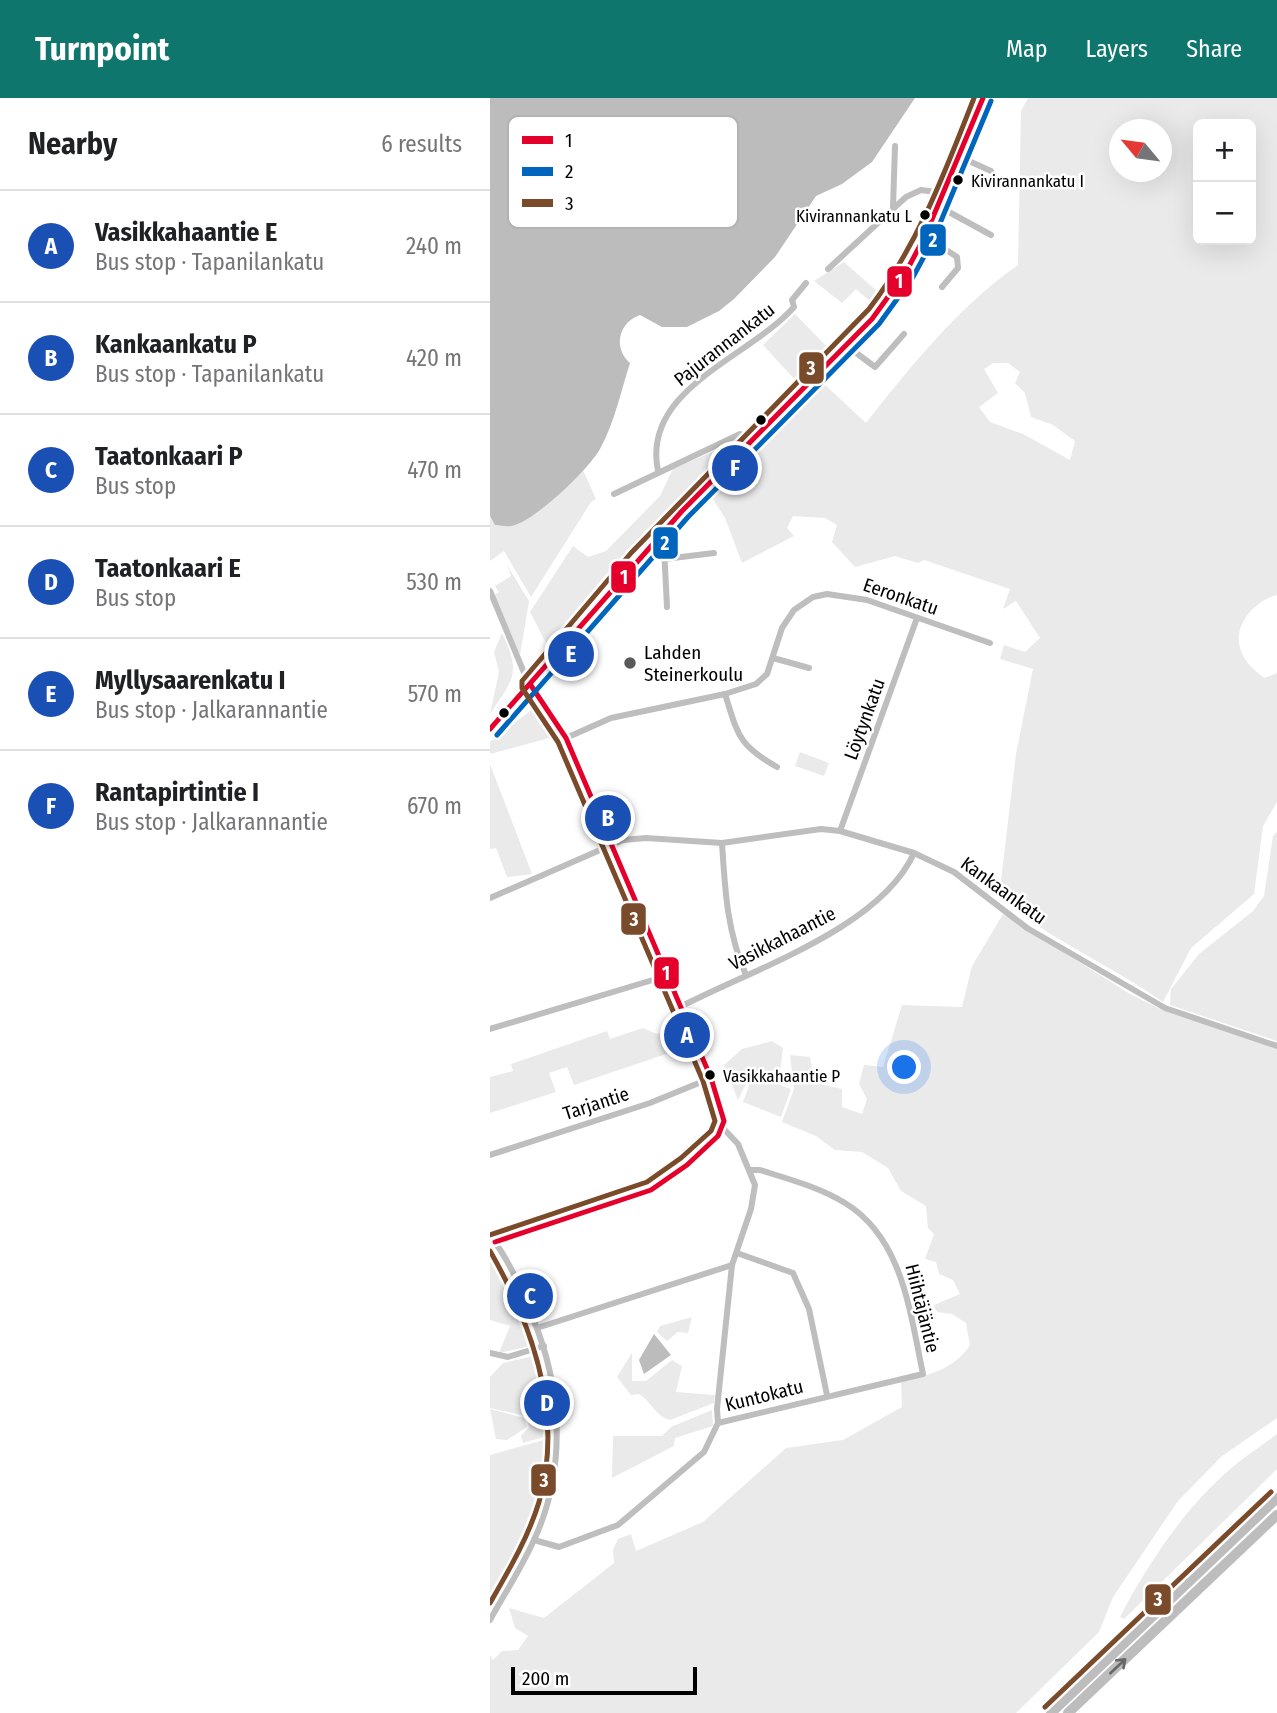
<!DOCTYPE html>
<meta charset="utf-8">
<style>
:root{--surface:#fff;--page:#f2f2f2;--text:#202124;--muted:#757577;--line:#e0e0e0;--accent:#0f766e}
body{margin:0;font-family:"Fira Sans Condensed",sans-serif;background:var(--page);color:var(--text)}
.controls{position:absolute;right:21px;top:21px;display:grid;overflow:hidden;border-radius:10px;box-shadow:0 7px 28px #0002}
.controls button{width:63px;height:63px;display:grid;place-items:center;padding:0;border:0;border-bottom:2px solid var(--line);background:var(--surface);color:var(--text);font:35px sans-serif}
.compass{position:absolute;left:619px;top:21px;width:63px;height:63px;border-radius:50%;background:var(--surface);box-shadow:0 7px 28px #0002;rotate:299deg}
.scale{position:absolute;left:21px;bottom:18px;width:186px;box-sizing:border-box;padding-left:7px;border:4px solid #000;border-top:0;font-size:19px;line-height:24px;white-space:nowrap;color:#000;-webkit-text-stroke:5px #fff;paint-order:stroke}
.you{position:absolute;left:415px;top:970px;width:24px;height:24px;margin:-18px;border:5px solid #fff;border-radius:50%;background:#1a73e8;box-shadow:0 0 0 10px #1a73e833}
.badge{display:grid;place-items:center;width:46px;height:46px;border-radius:50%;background:var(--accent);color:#fff;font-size:23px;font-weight:700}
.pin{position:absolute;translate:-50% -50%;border:4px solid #fff;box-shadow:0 2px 7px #0006}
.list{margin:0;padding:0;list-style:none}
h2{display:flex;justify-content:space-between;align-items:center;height:91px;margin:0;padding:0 28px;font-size:30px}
h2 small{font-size:23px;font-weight:400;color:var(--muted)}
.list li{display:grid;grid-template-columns:46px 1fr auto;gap:21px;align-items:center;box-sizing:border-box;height:112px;padding:0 28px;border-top:2px solid var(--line)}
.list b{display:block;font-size:26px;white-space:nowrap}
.list p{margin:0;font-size:23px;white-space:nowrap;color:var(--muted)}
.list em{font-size:23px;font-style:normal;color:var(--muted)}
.map{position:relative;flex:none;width:787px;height:1615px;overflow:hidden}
header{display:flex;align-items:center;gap:42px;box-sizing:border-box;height:98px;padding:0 35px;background:var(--accent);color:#fff}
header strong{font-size:33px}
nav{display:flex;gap:38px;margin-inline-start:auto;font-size:24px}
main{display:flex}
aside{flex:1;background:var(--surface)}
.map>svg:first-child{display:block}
</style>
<header>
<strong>Turnpoint</strong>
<nav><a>Map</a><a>Layers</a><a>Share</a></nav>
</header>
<main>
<aside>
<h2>Nearby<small>6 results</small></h2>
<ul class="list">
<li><span class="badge" style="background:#1a4fb4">A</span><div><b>Vasikkahaantie E</b><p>Bus stop · Tapanilankatu</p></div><em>240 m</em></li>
<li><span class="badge" style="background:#1a4fb4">B</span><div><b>Kankaankatu P</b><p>Bus stop · Tapanilankatu</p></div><em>420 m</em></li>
<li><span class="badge" style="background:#1a4fb4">C</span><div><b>Taatonkaari P</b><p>Bus stop</p></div><em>470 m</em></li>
<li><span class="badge" style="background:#1a4fb4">D</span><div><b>Taatonkaari E</b><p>Bus stop</p></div><em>530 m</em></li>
<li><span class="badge" style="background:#1a4fb4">E</span><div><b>Myllysaarenkatu I</b><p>Bus stop · Jalkarannantie</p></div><em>570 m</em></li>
<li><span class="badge" style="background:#1a4fb4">F</span><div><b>Rantapirtintie I</b><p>Bus stop · Jalkarannantie</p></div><em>670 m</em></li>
</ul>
</aside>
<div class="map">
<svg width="787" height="1615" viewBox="0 0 787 1615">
<rect width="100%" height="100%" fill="#fff"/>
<g fill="#eaeaea" fill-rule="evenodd">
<path d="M538,0H787V497C768,501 746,523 749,545C751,561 763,571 774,580L787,575V704L773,728L764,796L701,850L673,904C620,867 558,841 509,799L526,656L543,571L510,561L514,547L535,554L550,540L526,503L513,511L520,491L434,462L428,465L405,458L365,469L342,444L347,427L335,420L303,418L297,430L304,438L252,465L235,420L221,398L333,285L376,325C421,268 468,209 528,167L531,13ZM708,26H761V142H708ZM629,32H671V74H629ZM518,265L530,274L525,285L535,295L541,319L563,327L585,343L580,362L533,336L500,324L489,309L508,295L494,271L503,265Z"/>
<polygon points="354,164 390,196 383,206 366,191 352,205 324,183"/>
<polygon points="305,216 340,252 308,285 273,247"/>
<path d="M247,343L249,345C183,410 123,482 57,547L40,514L83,448L98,459L116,453L170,398L183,371Z"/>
<path d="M93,372L106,401L101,404L41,499L14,453L0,463V418L5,427C43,430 67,395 93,372Z"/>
<polygon points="17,467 39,503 30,557 4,497 9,494 5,488 21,478"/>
<path d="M12,535C32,576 23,581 0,616L9,574L4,554Z"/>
<polygon points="44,610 63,634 63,639 0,656 0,644"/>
<polygon points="310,654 339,665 334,678 305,668"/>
<polygon points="0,666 42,776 17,779 6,750 0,751"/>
<polygon points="787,734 787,943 680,907 681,891 709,856 763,813 774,798 783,738"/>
<path d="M513,816L640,896L670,911L787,951V1320L732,1358L688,1403L623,1499L609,1534L526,1615H0V1557L3,1562L12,1553L28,1552L38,1538L25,1530L19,1510L54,1520L124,1465L123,1452L128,1441L141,1436L146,1453L213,1424L296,1350L353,1342L412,1309L411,1284C438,1277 464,1272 480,1247L476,1225L462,1216L447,1214L444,1207L470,1196L463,1182L449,1176L446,1164L435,1161L444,1136L438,1130L436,1108L411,1093L398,1070L372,1054L345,1052L326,1038L292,1024L304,991L300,957L320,959L325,985L352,991V1009L372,1016L377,1001L369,986L374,967L393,969L412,907L472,909L482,868Z"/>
<polygon points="191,927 200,948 84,987 77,969 59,975 66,994 0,1015 0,979 23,973 21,966 117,933 120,941 153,930 167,936"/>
<polygon points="282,943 293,950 289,982 262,974 248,1002 234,967 252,951"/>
<polygon points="263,977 301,991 291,1019 253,1004"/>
<polygon points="0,1154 22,1189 44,1247 9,1255 20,1228 0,1222"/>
<polygon points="202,1219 198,1235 188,1234 177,1243 167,1234 170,1228"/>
<path d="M142,1255V1283H156L182,1262L192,1268L186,1294L225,1297L224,1305L180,1322C166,1319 161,1303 149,1296L141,1297L127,1279Z"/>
<polygon points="48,1257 58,1338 33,1345 31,1338 39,1329 36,1318 0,1310 0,1279 13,1265"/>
<polygon points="0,1311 34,1320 37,1329 17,1342 6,1341"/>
<polygon points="222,1312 223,1328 185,1340 184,1348 122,1380 123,1338 172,1338 181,1329"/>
<path d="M787,1336V1371L634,1521L630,1519C657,1467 694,1411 739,1372C754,1359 771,1348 787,1336Z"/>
<polygon points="57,1341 60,1358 53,1396 0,1502 0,1357"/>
</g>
<g fill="#bcbcbc">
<path d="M0,0H425L382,64L352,86L326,98L285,159L244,201L229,213L197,229H172L150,217C128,225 123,250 140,265C131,293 124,326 110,351C99,371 43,425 21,428C16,429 10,427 5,427L0,418Z"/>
<polygon points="164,1236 181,1257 154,1276 149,1262"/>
</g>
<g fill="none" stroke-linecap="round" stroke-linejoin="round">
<g stroke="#bebebe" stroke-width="6">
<polyline points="470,59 501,73"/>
<polyline points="448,108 501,137"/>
<polyline points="403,109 405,48"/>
<polyline points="435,138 467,159 468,170 452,189"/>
<polyline points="338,171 416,99 431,92 454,95"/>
<polyline points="357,248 385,269 414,236"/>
<path d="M168,373C151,291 259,260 304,209L302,202L316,185"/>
<polyline points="124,396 250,336 262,342"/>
<polyline points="171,437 174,449 177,509"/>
<polyline points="175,461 224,455"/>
<polyline points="0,493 35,577 76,640 221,980 234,1023 228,1038 197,1067 161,1092 5,1144"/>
<polyline points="283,560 319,570"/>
<path d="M235,596C248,637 248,647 287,669"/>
<polyline points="76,640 121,620 235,596 266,586 277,576 292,530 304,512 323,499 337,496 377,502 500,545"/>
<polyline points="350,733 427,520"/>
<path d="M232,745C235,792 237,834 256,877"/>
<polyline points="0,800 133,742 156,740 232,745 331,731 350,733 424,755 464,774 537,830 675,910 787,948"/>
<path d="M190,909C260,872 390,831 424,755"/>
<polyline points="0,931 176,878"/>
<polyline points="0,1057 160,1005 221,980"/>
<path d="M0,1138C19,1161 31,1191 42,1218C72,1289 77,1371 44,1442C32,1469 15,1495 0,1522"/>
<polyline points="247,1155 303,1175 319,1211 337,1297"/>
<polyline points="47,1230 242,1167"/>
<polyline points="0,1255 18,1259 54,1248"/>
<polyline points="228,1325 227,1311 242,1167 261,1111 265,1087 248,1046 232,1029"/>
<path d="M44,1442L69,1449L128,1427L214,1354L228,1325L433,1276C420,1215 413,1140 355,1105C329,1089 298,1081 270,1072H260"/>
</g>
<polyline stroke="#c1c1c1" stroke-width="9" points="0,631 192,413 382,221 416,174 435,138 493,0"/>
<g stroke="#bdbdbd" stroke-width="10">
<polyline points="561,1615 787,1400"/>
<polyline points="578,1615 787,1417"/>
</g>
<g stroke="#fff" stroke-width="10">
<g id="bus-1">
<polyline points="0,631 192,413 382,221 416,174 435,138 493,0"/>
<polyline points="5,1144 161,1092 197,1067 228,1038 234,1023 221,980 76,640 40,586"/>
</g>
</g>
<g stroke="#fff" stroke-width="10">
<polyline id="bus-2" points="7,637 198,419 389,226 423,179 443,142 501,3"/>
</g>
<g stroke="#fff" stroke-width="10">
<g id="bus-3">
<path d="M0,1137L157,1084L191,1060L221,1033L225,1023L213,983L68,644L32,590V583L141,455L379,211C428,147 455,74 484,0"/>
<path d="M0,1153C43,1228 74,1317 49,1404C38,1440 19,1472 0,1505"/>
<polyline points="555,1609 781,1394"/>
</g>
</g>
<use href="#bus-1" stroke="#e4002b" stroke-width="5"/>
<use href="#bus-2" stroke="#0065bd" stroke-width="5"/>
<use href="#bus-3" stroke="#7a4b2a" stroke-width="5"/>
</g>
<defs><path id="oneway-shaft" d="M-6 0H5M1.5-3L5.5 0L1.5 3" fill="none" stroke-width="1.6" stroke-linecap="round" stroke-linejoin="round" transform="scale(1.75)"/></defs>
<use stroke="#686868" href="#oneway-shaft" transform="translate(628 1568) rotate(-43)"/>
<g fill="#000" stroke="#fff" stroke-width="2.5">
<circle cx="468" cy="82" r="6"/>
<circle cx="435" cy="117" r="6"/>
<circle cx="271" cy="322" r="6"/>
<circle cx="14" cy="615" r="6"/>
<circle cx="220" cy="977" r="6"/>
</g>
<circle fill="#595959" stroke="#fff" stroke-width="2.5" cx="140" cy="565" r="7"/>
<g text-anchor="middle" stroke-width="5" stroke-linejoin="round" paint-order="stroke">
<g font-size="17" fill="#000" stroke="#fff" text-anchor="start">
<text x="481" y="89">Kivirannankatu I</text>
<text x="422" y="124" text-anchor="end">Kivirannankatu L</text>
<text x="233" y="984">Vasikkahaantie P</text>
</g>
<g font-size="19" fill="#000" stroke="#fff">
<text transform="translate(234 246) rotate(-38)" y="7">Pajurannankatu</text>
<text transform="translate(411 498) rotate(19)" y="7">Eeronkatu</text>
<text transform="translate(374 621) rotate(-70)" y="7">Löytynkatu</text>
<text transform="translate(514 792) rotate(36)" y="7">Kankaankatu</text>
<text transform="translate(292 840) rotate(-27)" y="7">Vasikkahaantie</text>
<text transform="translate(106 1005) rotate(-18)" y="7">Tarjantie</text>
<text transform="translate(433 1210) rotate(76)" y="7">Hiihtäjäntie</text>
<text transform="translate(274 1297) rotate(-14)" y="7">Kuntokatu</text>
</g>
<g font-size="19" fill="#000" stroke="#fff" text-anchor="start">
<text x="154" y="561">Lahden<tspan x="154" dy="22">Steinerkoulu</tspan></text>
</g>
</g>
<rect x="18" y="18" width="230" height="112" rx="10" fill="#fff" stroke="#b2b2b2" stroke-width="2"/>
<rect x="32" y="38" width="31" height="8" fill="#e4002b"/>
<rect x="32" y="69" width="31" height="9" fill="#0065bd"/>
<rect x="32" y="101" width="31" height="8" fill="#7a4b2a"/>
<g font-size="19" fill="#000">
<text x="75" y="49">1</text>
<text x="75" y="80">2</text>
<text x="75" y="112">3</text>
</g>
<g stroke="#fff" stroke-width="2.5">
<rect x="429" y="125" width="28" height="34" rx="7" fill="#0065bd"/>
<rect x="396" y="167" width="27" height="33" rx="7" fill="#e4002b"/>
<rect x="308" y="253" width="27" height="34" rx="7" fill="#7a4b2a"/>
<rect x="162" y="428" width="27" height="34" rx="7" fill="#0065bd"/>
<rect x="120" y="462" width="27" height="34" rx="7" fill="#e4002b"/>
<rect x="130" y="804" width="27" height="34" rx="7" fill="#7a4b2a"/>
<rect x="163" y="858" width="27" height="34" rx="7" fill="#e4002b"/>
<rect x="40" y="1365" width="27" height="34" rx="7" fill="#7a4b2a"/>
<rect x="654" y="1485" width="28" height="33" rx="7" fill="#7a4b2a"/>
</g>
<g font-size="19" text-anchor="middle" font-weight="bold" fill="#fff">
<text x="443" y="149">2</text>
<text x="409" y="190">1</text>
<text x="321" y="277">3</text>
<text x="175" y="452">2</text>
<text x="134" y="486">1</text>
<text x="144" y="828">3</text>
<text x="176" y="882">1</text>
<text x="54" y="1389">3</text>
<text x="668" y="1508">3</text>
</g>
</svg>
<div class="controls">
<button>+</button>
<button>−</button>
</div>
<svg class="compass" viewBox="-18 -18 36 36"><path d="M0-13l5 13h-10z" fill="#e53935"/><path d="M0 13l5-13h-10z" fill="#757577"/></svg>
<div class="scale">200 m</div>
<div class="you"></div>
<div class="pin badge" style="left:197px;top:937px;background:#1a4fb4">A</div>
<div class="pin badge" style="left:118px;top:720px;background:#1a4fb4">B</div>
<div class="pin badge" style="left:40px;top:1198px;background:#1a4fb4">C</div>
<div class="pin badge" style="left:57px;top:1305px;background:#1a4fb4">D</div>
<div class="pin badge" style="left:81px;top:556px;background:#1a4fb4">E</div>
<div class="pin badge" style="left:245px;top:370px;background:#1a4fb4">F</div>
</div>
</main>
